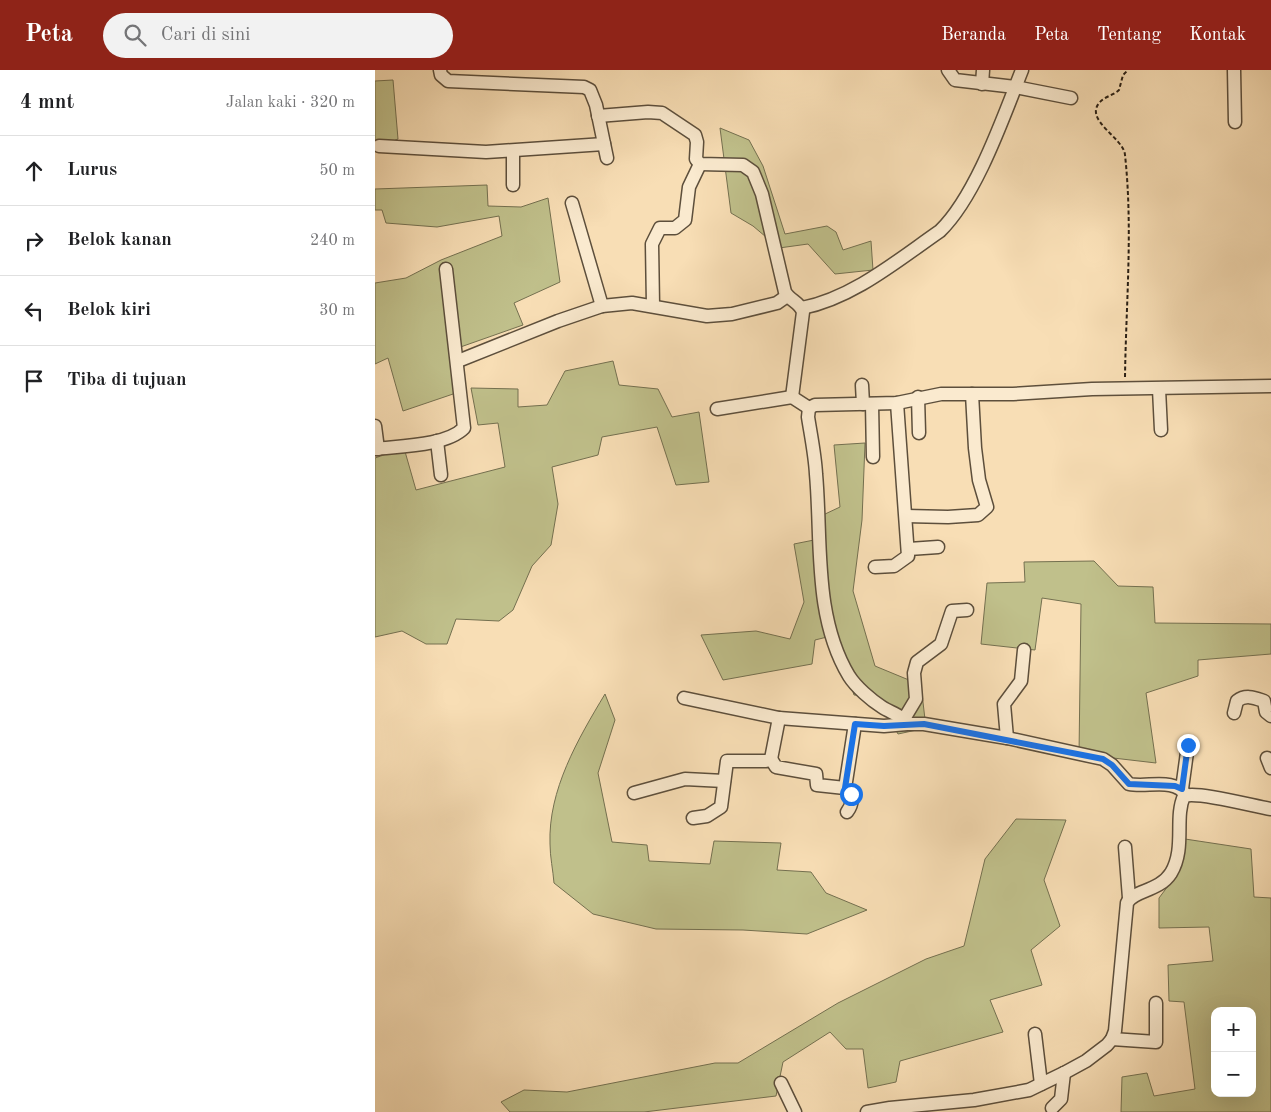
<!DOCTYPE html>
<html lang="id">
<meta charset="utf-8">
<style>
:root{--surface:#fff;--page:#f2f2f2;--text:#202124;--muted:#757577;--line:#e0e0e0;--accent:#8f2418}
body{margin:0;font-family:"Old Standard TT",serif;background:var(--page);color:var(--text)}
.controls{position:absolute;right:15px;bottom:15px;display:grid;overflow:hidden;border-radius:10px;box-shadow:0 5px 20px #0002}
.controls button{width:45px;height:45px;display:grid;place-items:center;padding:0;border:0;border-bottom:1px solid var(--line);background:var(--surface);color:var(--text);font:25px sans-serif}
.stop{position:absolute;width:15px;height:15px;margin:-11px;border:4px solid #1a73e8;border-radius:50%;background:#fff}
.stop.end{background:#1a73e8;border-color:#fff;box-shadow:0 1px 5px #0008}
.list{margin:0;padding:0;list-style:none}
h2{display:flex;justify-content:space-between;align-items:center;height:65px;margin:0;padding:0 20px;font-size:21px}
h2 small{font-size:16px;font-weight:400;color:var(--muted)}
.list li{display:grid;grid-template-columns:32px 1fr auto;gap:15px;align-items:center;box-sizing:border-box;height:70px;padding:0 20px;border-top:1px solid var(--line)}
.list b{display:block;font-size:19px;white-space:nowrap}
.list em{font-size:16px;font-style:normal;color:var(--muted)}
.icon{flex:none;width:28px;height:28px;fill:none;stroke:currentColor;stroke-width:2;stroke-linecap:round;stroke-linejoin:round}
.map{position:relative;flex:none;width:896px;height:1042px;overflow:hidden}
header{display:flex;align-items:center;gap:30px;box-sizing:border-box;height:70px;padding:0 25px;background:var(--accent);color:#fff}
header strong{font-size:24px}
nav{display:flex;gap:28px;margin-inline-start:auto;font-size:18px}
.search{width:350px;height:45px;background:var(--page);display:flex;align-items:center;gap:12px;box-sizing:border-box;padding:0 18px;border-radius:28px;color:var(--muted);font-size:19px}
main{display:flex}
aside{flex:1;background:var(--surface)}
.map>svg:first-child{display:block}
</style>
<header>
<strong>Peta</strong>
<div class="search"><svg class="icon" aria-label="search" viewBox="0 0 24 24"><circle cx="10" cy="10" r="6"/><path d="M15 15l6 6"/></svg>Cari di sini</div>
<nav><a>Beranda</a><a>Peta</a><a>Tentang</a><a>Kontak</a></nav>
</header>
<main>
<aside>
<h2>4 mnt<small>Jalan kaki · 320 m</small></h2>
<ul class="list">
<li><svg class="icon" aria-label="ahead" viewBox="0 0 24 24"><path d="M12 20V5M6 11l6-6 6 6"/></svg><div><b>Lurus</b></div><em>50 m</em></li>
<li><svg class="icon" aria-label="right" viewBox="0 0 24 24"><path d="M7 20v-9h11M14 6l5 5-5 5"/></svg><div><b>Belok kanan</b></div><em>240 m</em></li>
<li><svg class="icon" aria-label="left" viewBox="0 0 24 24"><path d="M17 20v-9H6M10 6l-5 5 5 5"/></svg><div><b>Belok kiri</b></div><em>30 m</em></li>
<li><svg class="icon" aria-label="arrive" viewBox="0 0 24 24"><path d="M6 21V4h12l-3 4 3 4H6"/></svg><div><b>Tiba di tujuan</b></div></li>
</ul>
</aside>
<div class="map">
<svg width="896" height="1042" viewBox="0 0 896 1042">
<rect width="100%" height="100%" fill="#f8deb5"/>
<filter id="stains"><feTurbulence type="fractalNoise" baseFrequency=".004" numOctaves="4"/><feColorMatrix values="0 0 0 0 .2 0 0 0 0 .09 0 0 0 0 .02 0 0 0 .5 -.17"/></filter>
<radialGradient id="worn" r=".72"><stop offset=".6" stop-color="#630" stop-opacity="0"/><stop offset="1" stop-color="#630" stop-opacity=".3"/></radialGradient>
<g fill="#c0c08b" stroke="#747050" fill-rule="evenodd">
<polygon points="18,10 23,69 0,79 0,11"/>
<polygon points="345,58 374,70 388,96 410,164 452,156 461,162 468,180 496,171 498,200 460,204 433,174 404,178 378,156 356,143"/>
<polygon points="112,115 113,136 146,137 173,128 185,212 139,233 148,255 77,280 84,322 28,341 13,288 0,294 0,213 31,208 66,190 127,166 124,146 62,157 11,153 7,140 0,140 0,119"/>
<polygon points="238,291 244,315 283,319 297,347 324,342 334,412 301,415 282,357 227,367 223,385 177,397 183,434 176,475 157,496 138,540 124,551 81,549 72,574 51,574 27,561 0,567 0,388 29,378 41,420 130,397 123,353 103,355 96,318 143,319 143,337 172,335 190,301"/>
<polygon points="490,373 487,450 478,521 500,596 546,615 551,658 523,664 502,626 479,625 460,565 440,570 437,594 348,610 326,565 381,561 415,569 429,532 419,474 449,468 448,445 465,437 459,375"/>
<polygon points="719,491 743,516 778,517 780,553 896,554 896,584 823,590 823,606 771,623 781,693 704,684 706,534 667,528 660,580 606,574 612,513 650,512 649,492"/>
<path d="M230,624L240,650L223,703L237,772L272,775L274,791L335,794L339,771L406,773L402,800L436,802L451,823L492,840L432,864L368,860L281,859L218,844L179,813C178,800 175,787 175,774C173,720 203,669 230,624Z"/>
<polygon points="641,749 691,750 669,810 685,856 656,880 667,915 615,930 628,962 525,991 521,1012 493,1018 488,979 471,979 455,962 408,992 401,1026 269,1042 135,1042 126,1032 149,1020 192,1022 340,993 363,993 463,933 551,889 589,876 610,789"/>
<path d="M810,769L876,779L879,827L896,828V1042H746L747,1007L772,1003L779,1026L820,1019L809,932L794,931L793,895L838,891L834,857L784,858V828L802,804ZM840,941H877V1023H840Z"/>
</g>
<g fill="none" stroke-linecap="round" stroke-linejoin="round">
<g stroke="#5d4f3c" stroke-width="15">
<g id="minor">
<polyline points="65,0 66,5 73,11 209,17 215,20 221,35 232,88"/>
<polyline points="573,0 580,10 640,17 696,28"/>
<polyline points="859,0 860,52"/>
<polyline points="607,14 608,0"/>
<path d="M223,46L273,42L287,43L320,65L322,72L321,89L325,94L368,95L378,102L387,124L410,222C415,231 425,232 428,242L417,327"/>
<polyline points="4,76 111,82 229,74"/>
<polyline points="138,81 138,115"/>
<polyline points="197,133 227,236"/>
<polyline points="278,235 277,174 285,158 300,158 310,150 314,117 325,94"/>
<path d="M427,238C478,228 523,190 565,161C601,126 628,48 647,0"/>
<polyline points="83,291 183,251 227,236 257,233 332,246 357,244 402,233 412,226"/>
<polyline points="487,315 488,334"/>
<polyline points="784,319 786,360"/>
<polyline points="543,327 544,363"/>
<polyline points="497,334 498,387"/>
<path d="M434,338L433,347C436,366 440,385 441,404C447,470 438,546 474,606C481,617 496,630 507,637C516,643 527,645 532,654H549L632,668L728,689L737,695L754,714C772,718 799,707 811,725"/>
<polyline points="434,338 440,335 522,333 566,324 638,324 717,319 896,316"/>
<polyline points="342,339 417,327 434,338"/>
<polyline points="0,356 3,379"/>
<polyline points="62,371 66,405"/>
<path d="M0,379C25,376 71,376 89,358L71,199"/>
<polyline points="531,446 573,447 603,445 612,437 604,410 600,378 597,324"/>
<polyline points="534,479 563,477"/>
<polyline points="500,497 519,496 533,486 522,333"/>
<polyline points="309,628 404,648 509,656 532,654"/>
<path d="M859,643L862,631C871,624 880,628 889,631L891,642L896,646"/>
<polyline points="529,649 541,629 539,603 542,592 566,574 577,541 592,540"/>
<polyline points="632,668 629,634 646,611 649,580"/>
<polyline points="892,688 896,698"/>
<path d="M396,689L401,697L441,704L442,715L470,718C479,724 478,734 472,742"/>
<polyline points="470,718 480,654"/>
<polyline points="807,719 813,675"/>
<polyline points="259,723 310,709 349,711"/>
<polyline points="318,748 332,746 346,737 352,691 391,691 396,689 404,648"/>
<polyline points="750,777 754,828"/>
<polyline points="660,964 666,1014"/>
<polyline points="737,969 781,972 781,933"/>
<polyline points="406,1013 420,1042"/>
<polyline points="677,1038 686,1029 689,1003"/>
<path d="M492,1042L515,1038L599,1030L654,1020L689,1003L711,991L732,975L737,969L740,961L752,833C758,820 784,822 796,803C811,778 799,748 809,726C823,721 878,736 896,739"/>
</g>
</g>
<path stroke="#291f14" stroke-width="2" stroke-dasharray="4 2.5" stroke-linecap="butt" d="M750,307C751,233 758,159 750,85C749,68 708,50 725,32C729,27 739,25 744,20L748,5L753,0"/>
<use href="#minor" stroke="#faeacf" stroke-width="12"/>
</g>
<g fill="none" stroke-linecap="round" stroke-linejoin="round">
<polyline stroke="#1a73e8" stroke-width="6" points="476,724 470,718 480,654 509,656 549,654 728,689 737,695 754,714 800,716 807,719 813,675"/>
</g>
<rect width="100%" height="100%" filter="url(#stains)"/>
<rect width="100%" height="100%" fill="url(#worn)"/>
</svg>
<div class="controls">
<button>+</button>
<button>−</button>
</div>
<div class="stop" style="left:476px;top:724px"></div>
<div class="stop end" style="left:813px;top:675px"></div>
</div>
</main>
